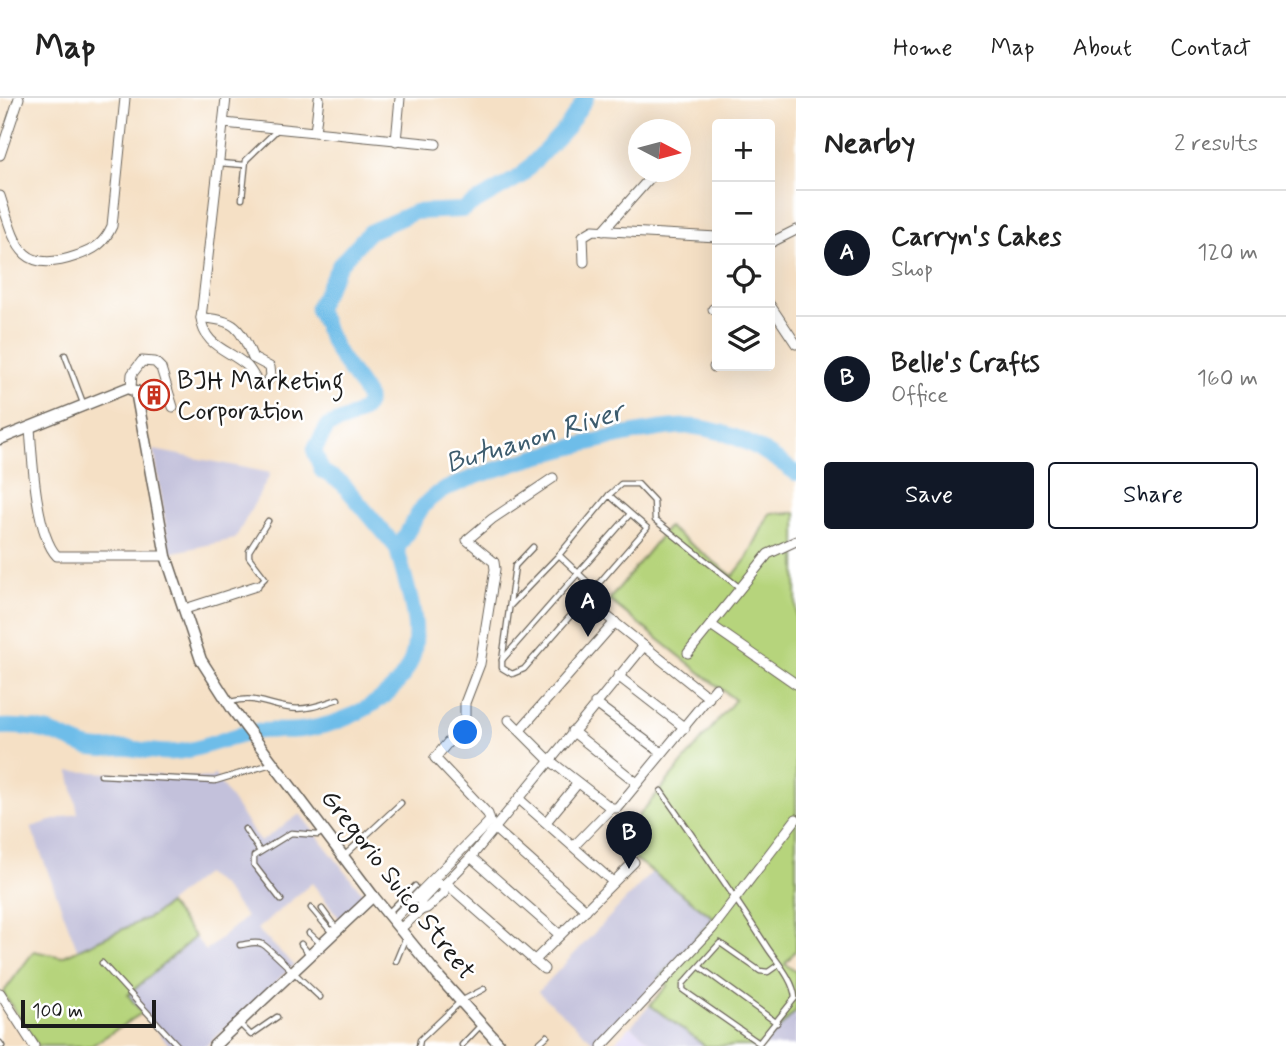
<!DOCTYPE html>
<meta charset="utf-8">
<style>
:root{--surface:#fff;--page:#f2f2f2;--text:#222;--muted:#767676;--line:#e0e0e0;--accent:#111827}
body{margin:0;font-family:Mynerve,sans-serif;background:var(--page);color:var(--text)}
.controls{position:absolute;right:21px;top:21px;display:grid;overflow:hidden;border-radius:7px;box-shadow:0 7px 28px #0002}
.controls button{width:63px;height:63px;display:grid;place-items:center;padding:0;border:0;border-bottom:2px solid var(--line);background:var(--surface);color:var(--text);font:35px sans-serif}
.compass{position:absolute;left:628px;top:21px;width:63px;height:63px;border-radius:50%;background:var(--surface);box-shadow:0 7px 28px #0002;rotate:96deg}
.scale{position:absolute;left:21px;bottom:18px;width:135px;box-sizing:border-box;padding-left:7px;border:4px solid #1c1c1c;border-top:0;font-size:19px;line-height:24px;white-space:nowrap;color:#1c1c1c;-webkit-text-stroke:5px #fff;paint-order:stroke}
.you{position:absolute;left:466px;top:635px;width:24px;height:24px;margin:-18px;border:5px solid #fff;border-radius:50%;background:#1a73e8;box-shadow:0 0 0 10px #1a73e833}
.badge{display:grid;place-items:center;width:46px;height:46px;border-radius:50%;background:var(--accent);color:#fff;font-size:23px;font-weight:700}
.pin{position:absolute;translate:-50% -58px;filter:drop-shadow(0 2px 4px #0008)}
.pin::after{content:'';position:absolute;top:37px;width:24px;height:21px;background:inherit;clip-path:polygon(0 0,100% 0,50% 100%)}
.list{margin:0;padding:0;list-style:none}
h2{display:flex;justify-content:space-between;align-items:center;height:91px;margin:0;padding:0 28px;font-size:30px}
h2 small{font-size:23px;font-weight:400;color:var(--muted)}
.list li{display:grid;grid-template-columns:46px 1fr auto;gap:21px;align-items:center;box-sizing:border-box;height:126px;padding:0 28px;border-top:2px solid var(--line)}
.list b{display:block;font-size:26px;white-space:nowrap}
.list p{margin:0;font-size:23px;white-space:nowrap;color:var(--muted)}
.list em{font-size:23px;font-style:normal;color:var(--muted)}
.actions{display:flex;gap:14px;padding:21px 28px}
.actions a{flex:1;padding:16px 0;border:2px solid var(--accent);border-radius:7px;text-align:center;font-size:24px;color:var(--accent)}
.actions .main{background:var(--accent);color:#fff}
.icon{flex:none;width:38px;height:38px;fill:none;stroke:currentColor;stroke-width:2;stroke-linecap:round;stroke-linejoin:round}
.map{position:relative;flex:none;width:796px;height:948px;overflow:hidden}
header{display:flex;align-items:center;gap:42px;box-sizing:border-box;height:98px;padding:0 35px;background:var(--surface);border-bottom:2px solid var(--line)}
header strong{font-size:33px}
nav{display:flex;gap:38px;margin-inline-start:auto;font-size:24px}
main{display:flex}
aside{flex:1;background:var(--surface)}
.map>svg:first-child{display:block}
</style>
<header>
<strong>Map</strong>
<nav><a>Home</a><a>Map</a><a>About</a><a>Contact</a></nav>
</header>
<main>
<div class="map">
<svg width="796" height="948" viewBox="0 0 796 948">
<rect width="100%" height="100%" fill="#fff"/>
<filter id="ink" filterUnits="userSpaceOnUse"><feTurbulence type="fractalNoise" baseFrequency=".0143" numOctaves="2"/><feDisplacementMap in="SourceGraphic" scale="14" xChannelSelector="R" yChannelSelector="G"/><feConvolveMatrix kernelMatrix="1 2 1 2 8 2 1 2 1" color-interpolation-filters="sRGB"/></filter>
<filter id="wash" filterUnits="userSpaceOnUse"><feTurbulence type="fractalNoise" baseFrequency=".00686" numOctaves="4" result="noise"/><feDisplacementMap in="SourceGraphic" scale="28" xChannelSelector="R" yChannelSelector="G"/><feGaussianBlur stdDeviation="1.57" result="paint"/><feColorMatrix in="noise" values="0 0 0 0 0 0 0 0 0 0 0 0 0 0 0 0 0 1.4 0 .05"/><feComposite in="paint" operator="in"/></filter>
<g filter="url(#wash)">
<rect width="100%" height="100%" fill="#f5e0c5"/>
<polygon fill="#dfd5f5" points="631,928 656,948 610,948"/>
<g fill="#c3c1db">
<polygon points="154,352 271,375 235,441 170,455"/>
<polygon points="69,673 211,680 214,676 260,744 300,716 366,800 343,825 312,785 257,831 294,867 206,948 170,948 127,898 195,839 206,853 246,819 221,787 204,776 152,818 78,853 31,729 78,715"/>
<polygon points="653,773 714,820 598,948 538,894"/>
<polygon points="650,907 705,948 656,948 631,928"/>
<polygon points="796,913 796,948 762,948"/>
</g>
<g fill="#b6d47b" stroke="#69784c" stroke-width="2">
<polygon points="770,415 796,415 796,852 785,866 796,874 796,913 762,948 705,948 650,907 668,887 660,880 714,820 615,746 735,602 609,502 668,429 733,478 747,460"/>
<polygon points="168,806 195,839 128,897 142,915 91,948 38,948 3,895 34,853 62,859 152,818"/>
</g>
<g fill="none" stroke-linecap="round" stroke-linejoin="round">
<g stroke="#6ebde9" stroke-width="16">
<path d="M397,450L342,385L322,373L314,352L328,328C385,307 372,305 343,263C332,248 325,227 317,210L340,166L369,134L415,114L462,112L521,78L567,29L586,0"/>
<path d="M0,629C20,628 39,630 57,637C74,643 84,651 102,651C111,651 120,649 129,650C145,652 159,656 176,654C203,652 227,638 253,634C269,631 285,634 301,632C342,627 398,602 412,560C423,526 404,483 397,450C410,434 417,410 434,398C469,373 653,323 696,329C735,334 764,352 796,375"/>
</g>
</g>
</g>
<g filter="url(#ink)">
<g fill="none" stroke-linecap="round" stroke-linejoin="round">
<g stroke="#686157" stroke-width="7">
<g id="service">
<polyline points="219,65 245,67"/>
<polyline points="242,101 246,62 278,31"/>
<polyline points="65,257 83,305"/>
<polyline points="609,397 621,386 638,386 654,403 655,422 740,490"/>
<polyline points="559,457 594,490"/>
<polyline points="257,488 265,480 249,459 249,453 268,423"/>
<polyline points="510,508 559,457 609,397 647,430 524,571 512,576 502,570 502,563 515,468 533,449"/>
<polyline points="502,562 630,416"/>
<path d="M230,604C257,597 265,607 289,610C306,613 323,606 338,601"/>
<polyline points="101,677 215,683 271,666"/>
<path d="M661,693C697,744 733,796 767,849C776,863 794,882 795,900L759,945L683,892V886L720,845L760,873L768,874L778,867"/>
<polyline points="245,731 259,752"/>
<polyline points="344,758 401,705"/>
<polyline points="281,802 254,767 254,758 291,735 318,737 323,733"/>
<polyline points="311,810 333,836"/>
<polyline points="322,811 336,830"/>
<polyline points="388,815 415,788"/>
<polyline points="309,835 321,846"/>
<polyline points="301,846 309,856"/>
<path d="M240,847C248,846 255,843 262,846C268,848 310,891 320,899"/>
<polyline points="396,863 405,841"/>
<polyline points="102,865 178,948"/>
<polyline points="700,869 777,925"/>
<polyline points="239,925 251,937 277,919"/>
<polyline points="0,945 2,948"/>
<polyline points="462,947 481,927"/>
<polyline points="419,948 420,942 461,903 484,891"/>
<polyline points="536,948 547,938"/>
</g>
</g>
<g stroke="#686157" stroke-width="11">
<g id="minor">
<path d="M226,0L201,220C204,249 228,251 246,267C254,274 254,285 265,287L271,278L270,269L253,260"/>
<polyline points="224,25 436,46"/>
<polyline points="315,34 319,0"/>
<polyline points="396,43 400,0"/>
<polyline points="0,57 19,0"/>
<path d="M0,98C15,144 19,178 76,158C94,152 104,146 112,128L125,0"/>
<polyline points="603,133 649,81"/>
<polyline points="770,145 796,132"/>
<polyline points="584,164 583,138 593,132 717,139"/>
<polyline points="770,207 796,246"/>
<polyline points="713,211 717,209"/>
<path d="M201,220C235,221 240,230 253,260"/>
<polyline points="714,269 717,267"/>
<polyline points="131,289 132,276 142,263 155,264 161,270 173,309"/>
<path d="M30,329C32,359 36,437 57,458H166"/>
<polyline points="185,511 256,488"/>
<polyline points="603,515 709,600"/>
<polyline points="711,527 796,586"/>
<polyline points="688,555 768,456 796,443"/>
<polyline points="618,578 685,630"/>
<polyline points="595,605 662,655"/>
<polyline points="509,622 548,661 611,710"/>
<polyline points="520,632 615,524"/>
<polyline points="572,633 637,685"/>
<polyline points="519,701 613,784"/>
<polyline points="546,724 578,685"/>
<polyline points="495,731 586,812"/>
<polyline points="574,748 611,710 617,710 716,590"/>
<polyline points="471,759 560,837"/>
<polyline points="446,785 544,871"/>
<polyline points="421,812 427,810 444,795 444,787"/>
<polyline points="393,822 490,723 488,716 435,660 465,624 465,605 480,566 495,471 494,464 467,442 492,421 553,380"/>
<polyline points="400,831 421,812 421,803 437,786 444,787 471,759 644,548"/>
<polyline points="534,863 634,764"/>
<polyline points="0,895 34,948"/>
<polyline points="602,948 712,831 796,721"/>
</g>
</g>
<g stroke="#686157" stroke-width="13">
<g id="tertiary">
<polyline points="0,341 127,290 136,293 166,458 201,562 233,612 373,798 439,879 501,948"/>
<polyline points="214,948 373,798"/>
</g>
</g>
<use href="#service" stroke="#fff" stroke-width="4.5"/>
<use href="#minor" stroke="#fff" stroke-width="9"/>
<use href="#tertiary" stroke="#fff" stroke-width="10"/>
</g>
</g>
<defs>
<g id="building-ring" transform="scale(1.575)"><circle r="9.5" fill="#fff" stroke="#c8321e" stroke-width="1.5"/><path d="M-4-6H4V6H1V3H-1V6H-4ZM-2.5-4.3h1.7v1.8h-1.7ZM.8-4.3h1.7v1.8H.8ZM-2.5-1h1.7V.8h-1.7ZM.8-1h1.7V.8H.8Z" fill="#c8321e"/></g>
</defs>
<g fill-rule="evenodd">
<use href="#building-ring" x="154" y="297"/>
</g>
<g text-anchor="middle" stroke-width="5" stroke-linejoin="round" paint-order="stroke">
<g font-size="26" fill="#1c1c1c" stroke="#fff" text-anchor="start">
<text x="177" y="291">BJH Marketing<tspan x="177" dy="30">Corporation</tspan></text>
</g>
<g font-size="26" fill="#1c1c1c" stroke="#fff">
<text transform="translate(399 786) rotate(52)" y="9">Gregorio Suico Street</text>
</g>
<g font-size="28" font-style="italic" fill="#3d5c6e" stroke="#fff">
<text transform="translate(534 338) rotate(-17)" y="10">Butuanon River</text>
</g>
</g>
</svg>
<div class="controls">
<button>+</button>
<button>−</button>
<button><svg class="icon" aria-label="locate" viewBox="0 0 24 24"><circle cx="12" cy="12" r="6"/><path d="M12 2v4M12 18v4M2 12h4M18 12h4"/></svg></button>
<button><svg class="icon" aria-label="layers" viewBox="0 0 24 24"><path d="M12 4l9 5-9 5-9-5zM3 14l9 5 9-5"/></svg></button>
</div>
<svg class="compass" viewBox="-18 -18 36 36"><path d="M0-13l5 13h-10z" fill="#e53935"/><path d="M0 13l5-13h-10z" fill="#767676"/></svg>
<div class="scale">100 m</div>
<div class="you"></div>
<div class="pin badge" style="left:588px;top:539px">A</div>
<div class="pin badge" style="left:629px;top:771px">B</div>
</div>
<aside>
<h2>Nearby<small>2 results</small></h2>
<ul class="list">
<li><span class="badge">A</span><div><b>Carryn's Cakes</b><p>Shop</p></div><em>120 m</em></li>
<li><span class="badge">B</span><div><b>Belle's Crafts</b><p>Office</p></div><em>160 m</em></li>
</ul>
<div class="actions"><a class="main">Save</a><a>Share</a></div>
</aside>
</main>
